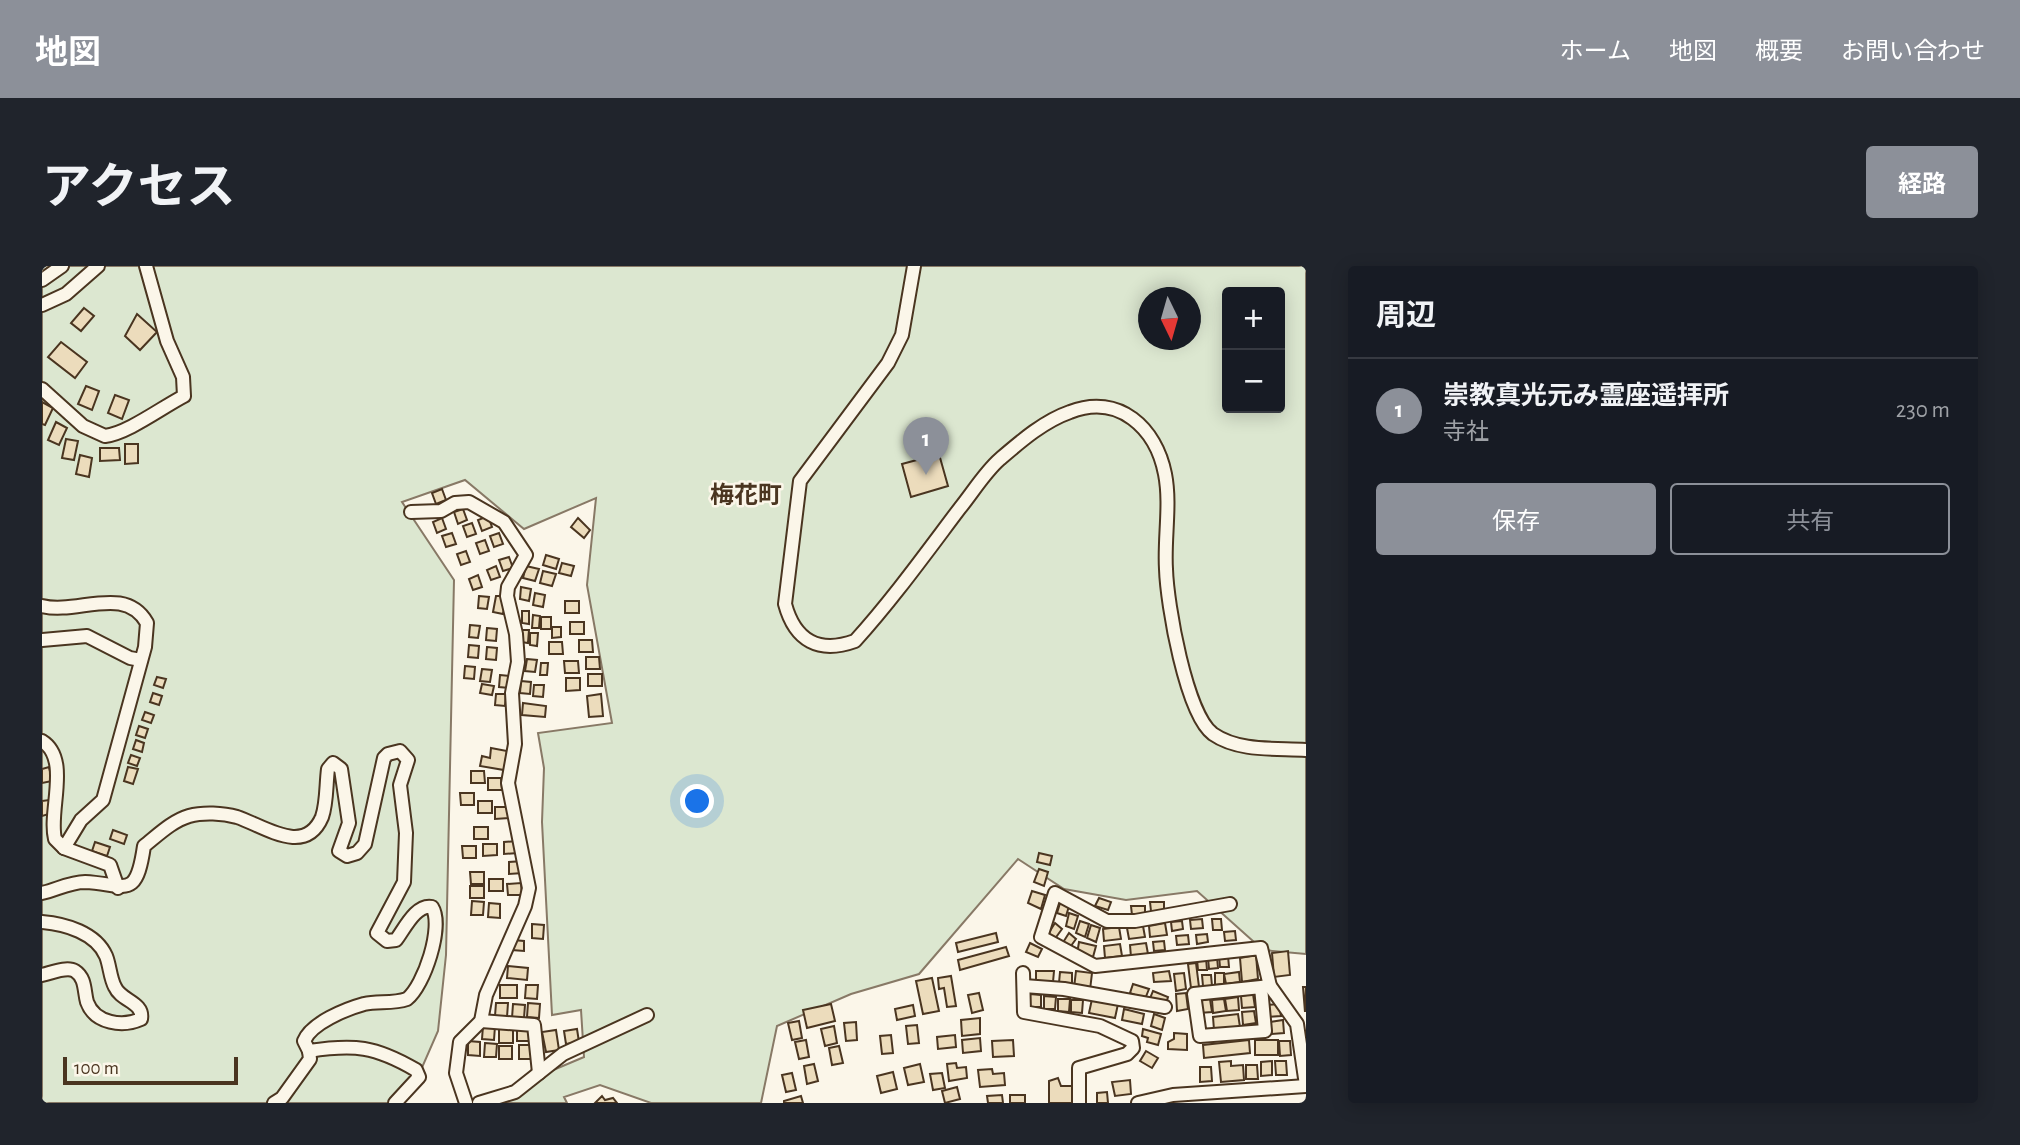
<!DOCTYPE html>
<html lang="ja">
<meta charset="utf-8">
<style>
:root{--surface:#171b24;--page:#20242c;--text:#f1f3f6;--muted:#9ea1a6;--line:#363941;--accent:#8c9099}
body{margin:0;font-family:"Alegreya Sans","Noto Sans JP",sans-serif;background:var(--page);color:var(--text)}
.controls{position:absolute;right:21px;top:21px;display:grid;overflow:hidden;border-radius:7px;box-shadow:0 4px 18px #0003}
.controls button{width:63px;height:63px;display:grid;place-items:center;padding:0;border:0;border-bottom:2px solid var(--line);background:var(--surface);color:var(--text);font:35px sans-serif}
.compass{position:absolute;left:1096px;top:21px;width:63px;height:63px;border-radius:50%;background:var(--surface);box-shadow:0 4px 18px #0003;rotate:175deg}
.scale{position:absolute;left:21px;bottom:18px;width:175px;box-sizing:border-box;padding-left:7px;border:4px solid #4a3520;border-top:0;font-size:19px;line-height:24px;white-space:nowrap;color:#4a3520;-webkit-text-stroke:5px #fbf6e9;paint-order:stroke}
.you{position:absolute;left:656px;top:536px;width:24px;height:24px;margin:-18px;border:5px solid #fff;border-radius:50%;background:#1a73e8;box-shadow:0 0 0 10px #1a73e833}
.badge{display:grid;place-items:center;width:46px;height:46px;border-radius:50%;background:var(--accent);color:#fff;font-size:23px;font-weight:700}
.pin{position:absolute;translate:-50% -58px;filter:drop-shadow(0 2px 4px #0008)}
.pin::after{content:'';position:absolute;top:37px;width:24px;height:21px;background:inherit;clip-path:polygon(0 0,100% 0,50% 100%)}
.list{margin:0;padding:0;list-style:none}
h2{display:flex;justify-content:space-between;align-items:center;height:91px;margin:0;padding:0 28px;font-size:30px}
h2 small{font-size:23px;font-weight:400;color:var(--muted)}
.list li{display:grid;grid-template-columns:46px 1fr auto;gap:21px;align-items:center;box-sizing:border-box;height:105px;padding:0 28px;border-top:2px solid var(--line)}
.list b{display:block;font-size:26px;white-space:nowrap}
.list p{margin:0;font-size:23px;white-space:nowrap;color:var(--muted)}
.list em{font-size:23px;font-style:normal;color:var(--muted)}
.actions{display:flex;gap:14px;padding:21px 28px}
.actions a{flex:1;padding:16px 0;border:2px solid var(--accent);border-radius:7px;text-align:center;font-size:24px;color:var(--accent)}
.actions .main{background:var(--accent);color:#fff}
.map{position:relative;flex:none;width:1264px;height:837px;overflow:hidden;border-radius:7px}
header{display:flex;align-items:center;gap:42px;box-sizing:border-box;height:98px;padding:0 35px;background:var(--accent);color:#fff}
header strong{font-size:33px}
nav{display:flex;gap:38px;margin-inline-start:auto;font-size:24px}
.intro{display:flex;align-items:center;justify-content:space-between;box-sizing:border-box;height:168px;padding:0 42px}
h1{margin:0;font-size:49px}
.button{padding:18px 32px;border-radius:7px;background:var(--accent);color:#fff;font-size:24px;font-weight:700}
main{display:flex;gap:42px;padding:0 42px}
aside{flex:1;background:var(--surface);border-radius:7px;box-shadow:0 4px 18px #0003}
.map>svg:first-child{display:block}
</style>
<header>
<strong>地図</strong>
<nav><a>ホーム</a><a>地図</a><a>概要</a><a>お問い合わせ</a></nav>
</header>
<div class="intro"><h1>アクセス</h1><a class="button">経路</a></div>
<main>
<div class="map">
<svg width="1264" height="837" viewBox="0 0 1264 837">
<rect width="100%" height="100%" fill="#fbf6e9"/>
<path fill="#dce7d0" stroke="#887966" stroke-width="2" fill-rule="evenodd" d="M0,0H1264V688L1221,684L1155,625L1084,634L1022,623L976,593L877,708L809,728L735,760L719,837H609L558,819L522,831L525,837H433L542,791L539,744L510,749L500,556L502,502L496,467L570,457L545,319L554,232L482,263L423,214L360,236L412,314L404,689L396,765L375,813L353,837H0ZM1185,26H1238V142H1185ZM1106,32H1148V74H1106Z"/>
<g fill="#ecdcbc" stroke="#4a3520" stroke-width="2">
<polygon points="42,42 52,50 39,65 29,57"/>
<polygon points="95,48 115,66 98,84 83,70"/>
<polygon points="19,76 45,96 33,112 6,91"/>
<polygon points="44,120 57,125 50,144 36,138"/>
<polygon points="73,129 87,134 80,153 66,147"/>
<polygon points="0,136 11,142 3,159 0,158"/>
<polygon points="14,156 25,162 17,179 6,174"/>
<polygon points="24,173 36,175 32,194 20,192"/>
<polygon points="83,178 96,178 96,197 83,198"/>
<polygon points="58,182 77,182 78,194 58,195"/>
<polygon points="897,188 906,220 869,231 860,198"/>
<polygon points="38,189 50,192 47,211 34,208"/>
<polygon points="400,223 404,234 394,238 390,227"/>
<polygon points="421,243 425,254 416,258 412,246"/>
<polygon points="446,250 450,261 440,265 436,254"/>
<polygon points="400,252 404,263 395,267 391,256"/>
<polygon points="536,252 548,264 542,272 529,261"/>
<polygon points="430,257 434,268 425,271 421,260"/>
<polygon points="410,267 414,278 404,281 400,270"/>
<polygon points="457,267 461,278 452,281 448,270"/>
<polygon points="443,274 447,285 438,288 434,277"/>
<polygon points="424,285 428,296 419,299 415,288"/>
<polygon points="504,289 517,293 514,303 501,299"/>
<polygon points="467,291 471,302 461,305 457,294"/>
<polygon points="520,297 532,300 529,310 517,307"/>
<polygon points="454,300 458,311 449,314 445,304"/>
<polygon points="484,300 497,303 493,315 481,312"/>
<polygon points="501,305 514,308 510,320 498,317"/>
<polygon points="436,309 440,321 431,324 427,313"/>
<polygon points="479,321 489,323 487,335 478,333"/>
<polygon points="493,327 503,329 501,341 491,339"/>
<polygon points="437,330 447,331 445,343 436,342"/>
<polygon points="454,330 465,330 461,348 451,346"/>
<rect x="523" y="335" width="14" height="12"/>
<polygon points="480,345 487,345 487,358 480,357"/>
<polygon points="491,349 498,350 497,362 490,362"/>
<rect x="499" y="351" width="10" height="12"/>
<rect x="528" y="356" width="14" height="12"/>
<polygon points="428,359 438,360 436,372 427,371"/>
<polygon points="510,361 519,361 519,371 510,372"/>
<polygon points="445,362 455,363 454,375 444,374"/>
<polygon points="479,364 487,364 486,377 479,376"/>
<polygon points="488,367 496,367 495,380 488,379"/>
<polygon points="537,374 550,374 551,386 537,386"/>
<polygon points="507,376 520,376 521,388 507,388"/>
<polygon points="427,379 437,380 436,392 426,391"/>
<polygon points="445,381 455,382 454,394 444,393"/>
<polygon points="544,391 557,391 558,403 544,403"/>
<polygon points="485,393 495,394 493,406 483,405"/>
<polygon points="522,395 536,395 537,407 523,407"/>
<polygon points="499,397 506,397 505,409 498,409"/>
<polygon points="423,400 433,401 432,413 422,412"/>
<polygon points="440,403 450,404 448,416 438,415"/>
<rect x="546" y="408" width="14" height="12"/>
<polygon points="458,409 468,410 467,422 457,421"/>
<polygon points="115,411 124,413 121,422 112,419"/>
<polygon points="524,412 538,412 538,424 524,425"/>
<polygon points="479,415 489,416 488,428 478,427"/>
<polygon points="440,418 452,420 450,429 438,427"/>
<polygon points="492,419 502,419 501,431 491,430"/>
<polygon points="111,427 120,430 117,439 108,436"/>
<polygon points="454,428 464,428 463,440 453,439"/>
<polygon points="559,428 561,450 547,451 545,430"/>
<polygon points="481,437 504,440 503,451 480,449"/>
<polygon points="103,446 112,449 109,457 100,454"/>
<polygon points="97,460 106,463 103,472 94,469"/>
<polygon points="94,474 102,477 100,486 91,483"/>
<polygon points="449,482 465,485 462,504 438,500 440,490 448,492"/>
<polygon points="89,489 98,492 95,500 86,497"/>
<polygon points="7,501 10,515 0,517 0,503"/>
<polygon points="86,501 96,503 91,518 82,515"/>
<polygon points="429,505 442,505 443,517 429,517"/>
<polygon points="446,512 459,512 460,524 446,524"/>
<polygon points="418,527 432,527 432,539 419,539"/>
<polygon points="7,534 10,547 0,550 0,535"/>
<rect x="436" y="535" width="14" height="12"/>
<polygon points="453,541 467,541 467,552 453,553"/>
<rect x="432" y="561" width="14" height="12"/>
<polygon points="71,564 85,569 82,578 68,573"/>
<polygon points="476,575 476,587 462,588 462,576"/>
<polygon points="53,576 68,581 65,590 50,585"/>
<polygon points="441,578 455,578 455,589 441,590"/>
<polygon points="420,580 434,580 434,592 421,592"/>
<polygon points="997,587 1010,590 1008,599 995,596"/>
<polygon points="481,595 481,607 467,608 467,596"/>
<polygon points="997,603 1006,606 1002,620 992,616"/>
<polygon points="428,606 442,606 442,618 429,618"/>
<rect x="447" y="613" width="14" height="12"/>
<polygon points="479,617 480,629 466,629 465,618"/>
<rect x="428" y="620" width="14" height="12"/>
<polygon points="990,625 1003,629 999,643 986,637"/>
<polygon points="1057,632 1069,636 1066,644 1053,640"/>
<polygon points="1019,634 1028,637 1024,650 1015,647"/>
<polygon points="430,635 442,636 441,649 429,649"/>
<polygon points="1108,636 1122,636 1122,645 1109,645"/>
<polygon points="447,637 458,638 458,652 446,651"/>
<polygon points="1089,640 1103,640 1103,648 1090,649"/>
<polygon points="1027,647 1036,650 1032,663 1024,660"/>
<polygon points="1160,653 1161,662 1149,663 1148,654"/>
<polygon points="1170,653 1179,653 1180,664 1171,664"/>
<polygon points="1038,655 1047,658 1043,671 1034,667"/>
<polygon points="1140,655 1141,663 1130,665 1129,656"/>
<polygon points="1013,657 1020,663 1012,674 1006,668"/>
<polygon points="1123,657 1125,669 1108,671 1107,660"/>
<polygon points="490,658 502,659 501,673 490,672"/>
<polygon points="1049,659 1058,662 1054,676 1045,672"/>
<polygon points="1101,660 1103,671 1087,673 1085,662"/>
<polygon points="1077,661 1079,673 1062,675 1061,663"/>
<polygon points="1193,665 1194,674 1183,675 1182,666"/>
<polygon points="954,667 956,676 916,686 914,677"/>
<polygon points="1027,667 1034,673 1026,684 1020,678"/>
<polygon points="1165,668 1166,676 1155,678 1154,669"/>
<polygon points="1146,669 1147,678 1135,679 1134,670"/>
<polygon points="471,674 482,675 482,685 470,684"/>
<polygon points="1122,675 1123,684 1112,685 1111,676"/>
<polygon points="1037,676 1054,680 1051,691 1035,688"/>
<polygon points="988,677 1000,683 996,691 984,686"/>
<polygon points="1104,677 1106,688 1089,691 1088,679"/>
<polygon points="1078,678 1080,690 1063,692 1062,680"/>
<polygon points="964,681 967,690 918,704 916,694"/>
<polygon points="1246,685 1248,709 1232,711 1230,687"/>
<polygon points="1214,689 1216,713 1200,716 1198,692"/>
<polygon points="1177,690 1186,690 1187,701 1178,701"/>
<polygon points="1175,691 1176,702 1167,703 1166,692"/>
<polygon points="1164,692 1165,704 1156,704 1155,693"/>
<polygon points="1154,697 1157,721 1149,722 1146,698"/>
<polygon points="466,700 486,702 485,714 465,712"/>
<polygon points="994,705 1012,705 1011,716 994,716"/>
<polygon points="1034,705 1050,707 1048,724 1032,722"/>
<polygon points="1127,705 1129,715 1112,716 1111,707"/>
<polygon points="1018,706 1030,707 1030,718 1017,717"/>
<polygon points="1197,706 1198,716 1184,718 1182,708"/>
<polygon points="1142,707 1144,723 1134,725 1132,708"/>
<polygon points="1173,707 1182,707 1182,718 1173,719"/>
<polygon points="1160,709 1169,709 1170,720 1161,720"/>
<polygon points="909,710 914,740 905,741 902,722 897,723 896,712"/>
<polygon points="890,712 897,745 881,748 874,715"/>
<polygon points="1091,718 1107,723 1103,733 1088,727"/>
<rect x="458" y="719" width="17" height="13"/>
<polygon points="484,719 496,719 495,733 483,732"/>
<polygon points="1261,721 1264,721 1263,746"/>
<polygon points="1111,725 1126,731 1123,741 1107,735"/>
<polygon points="937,727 941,744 930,747 926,729"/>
<polygon points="1144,727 1146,743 1135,745 1134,728"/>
<polygon points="988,728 999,729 999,741 987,741"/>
<polygon points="1211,728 1213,741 1200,742 1199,730"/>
<polygon points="1002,730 1014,731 1013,743 1002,743"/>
<polygon points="1196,731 1197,744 1185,745 1183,733"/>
<polygon points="1016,733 1028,733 1027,746 1016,745"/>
<polygon points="1050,733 1076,738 1073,752 1047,747"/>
<polygon points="1168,733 1170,746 1157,747 1156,735"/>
<polygon points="1182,733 1184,745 1171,747 1170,734"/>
<polygon points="1029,734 1041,734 1040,747 1029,746"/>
<polygon points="454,737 466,737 465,751 453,750"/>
<polygon points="486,737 498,738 497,752 485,751"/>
<polygon points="471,738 483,739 482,752 470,752"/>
<polygon points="789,738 793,755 765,762 761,744"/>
<polygon points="1237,738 1239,750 1226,751 1225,739"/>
<polygon points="871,739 873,750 855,754 853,743"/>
<polygon points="1082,743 1102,748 1100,758 1080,754"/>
<polygon points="1212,745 1214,757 1201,759 1200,746"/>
<polygon points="1112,748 1123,752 1120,764 1109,760"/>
<polygon points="1196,748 1198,761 1172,764 1171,751"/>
<polygon points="938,752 938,768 920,770 919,754"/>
<polygon points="1241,754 1242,767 1230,768 1228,756"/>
<polygon points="757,755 760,772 750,774 746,757"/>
<polygon points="814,756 815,774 804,775 802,757"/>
<polygon points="875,759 877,777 866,778 864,760"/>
<polygon points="441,760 453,760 452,774 440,773"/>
<polygon points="792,760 795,777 783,780 779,763"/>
<rect x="475" y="761" width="14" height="14"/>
<rect x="457" y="763" width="14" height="14"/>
<polygon points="535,763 537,776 524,778 522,765"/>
<polygon points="1101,763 1119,768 1116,779 1105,776 1106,772 1100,770"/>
<polygon points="514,764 517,784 504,786 500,766"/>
<polygon points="1132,767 1145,768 1145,784 1126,783 1126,776 1132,773"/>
<polygon points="849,769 851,787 840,788 838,770"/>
<polygon points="913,769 914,781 896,783 895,771"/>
<polygon points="938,772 939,785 921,787 920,774"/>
<polygon points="764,774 767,791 757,793 753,776"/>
<polygon points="971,774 972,790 951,791 950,775"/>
<polygon points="1207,774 1208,787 1162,792 1161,779"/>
<rect x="1213" y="774" width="23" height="15"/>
<polygon points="426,775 438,776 438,790 426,789"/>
<polygon points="1237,775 1248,775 1249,789 1238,790"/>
<polygon points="443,777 455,778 454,791 442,791"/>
<rect x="477" y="779" width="13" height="14"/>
<rect x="457" y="780" width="13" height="13"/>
<polygon points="797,780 801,797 790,799 787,782"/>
<polygon points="1104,785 1116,792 1110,802 1098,795"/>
<polygon points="1189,795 1189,800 1201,799 1202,814 1179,816 1177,796"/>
<polygon points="1230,795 1230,809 1219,810 1219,796"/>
<polygon points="1233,795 1244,795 1245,809 1234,809"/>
<polygon points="914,797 915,802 924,801 925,812 907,815 905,798"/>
<polygon points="772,798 776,815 765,818 762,800"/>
<polygon points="878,798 882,816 866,819 862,802"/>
<polygon points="1204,799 1215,799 1216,813 1204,813"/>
<polygon points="1158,801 1169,801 1170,815 1158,816"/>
<polygon points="950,803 951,808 962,807 963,819 938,821 936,804"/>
<polygon points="851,806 855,823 839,827 835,810"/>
<polygon points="750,807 754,824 744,826 740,809"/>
<polygon points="900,807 903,822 891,824 888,808"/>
<polygon points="1016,812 1019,820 1030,820 1030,837 1007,837 1007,815"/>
<polygon points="1088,814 1089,828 1073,830 1070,816"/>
<polygon points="915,821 918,833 903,837 900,825"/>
<polygon points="1065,826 1066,837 1055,837 1055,827"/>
<polygon points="960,829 961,837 946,837 945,830"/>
<rect x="968" y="829" width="15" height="8"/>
<polygon points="560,830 563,834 571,832 575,837 553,837"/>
<polygon points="759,830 761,837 742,837 742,835"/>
</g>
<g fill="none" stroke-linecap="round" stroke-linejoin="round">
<g stroke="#4a3520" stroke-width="16">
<g id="minor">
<path d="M872,0L860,69L846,97L758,215L743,338C753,375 777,388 813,375C851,333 884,287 918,242C931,226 943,206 958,193C979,175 1002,155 1028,146C1077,127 1114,162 1123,208C1129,238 1122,273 1124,303C1125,338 1144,448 1171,468C1197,486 1234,482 1264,484"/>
<polyline points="0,14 20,0"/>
<polyline points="0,39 24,28 56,0"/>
<path d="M0,123L41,160L63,170C86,167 119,142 142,130L141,111L125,75L104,0"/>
<polyline points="369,246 399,245 413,237 427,236 462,256 484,289 466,321 465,330 474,368 476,396 470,427 473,478 466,517 487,622 483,640 444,729 439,755 418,776 414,807 424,837"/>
<path d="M0,340C35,349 83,318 105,357L103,381L61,534L39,554L22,582"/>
<polyline points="0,374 45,370 88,392 99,394"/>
<path d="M0,475C29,493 6,545 13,573L22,582L68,599L76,622"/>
<path d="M0,627C14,624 28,616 43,616C84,618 94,635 102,580C116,569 130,555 147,550C161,546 181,547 195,551C222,560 263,591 280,551C285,537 284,518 286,503L291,497L299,503L307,557L297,585L305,590L315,587L323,578L342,492L346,488L358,485L366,494L358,519L364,567L362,616L335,667L345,675L354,674C363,662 374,638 390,641C402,660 382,720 365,733C351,738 336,735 322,738C304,743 269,757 262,775L267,785C312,778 333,780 374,804L377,811L353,837"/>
<polyline points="1188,638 1093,655 1065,655 1013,627 999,671 1053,700 1219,682 1228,720 1255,758 1264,819"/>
<path d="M0,656C24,658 54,667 64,690C68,700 68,712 73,721C79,735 102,736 99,753C81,761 53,758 45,736C42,726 44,712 33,705C25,700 9,707 0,709"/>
<polyline points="981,707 982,746 1058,760 1090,775 1091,782 1085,788 1037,802 1037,837"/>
<polyline points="982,720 1022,723 1123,741"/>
<polyline points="1219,721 1223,765 1158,770 1152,728 1219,721 1228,720"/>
<polyline points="439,755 492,759 497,807"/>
<polyline points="232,837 240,832 268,793 267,785"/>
<polyline points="437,837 473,826 521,788 605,749"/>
<polyline points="1096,837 1131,829 1264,820"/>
</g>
</g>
<use href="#minor" stroke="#fbf6e9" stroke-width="12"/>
</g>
<g text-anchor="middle" stroke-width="5" stroke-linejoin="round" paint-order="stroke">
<g font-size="24" font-weight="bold" fill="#4a3520" stroke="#fbf6e9">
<text x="704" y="237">梅花町</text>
</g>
</g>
</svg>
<div class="controls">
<button>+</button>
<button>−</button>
</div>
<svg class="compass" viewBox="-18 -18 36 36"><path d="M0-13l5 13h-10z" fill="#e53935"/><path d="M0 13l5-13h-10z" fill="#9ea1a6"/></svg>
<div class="scale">100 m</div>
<div class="you"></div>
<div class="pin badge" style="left:884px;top:209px">1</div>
</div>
<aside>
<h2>周辺<small></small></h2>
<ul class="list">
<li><span class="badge">1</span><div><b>崇教真光元み霊座遥拝所</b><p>寺社</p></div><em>230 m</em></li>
</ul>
<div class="actions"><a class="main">保存</a><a>共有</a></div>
</aside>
</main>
